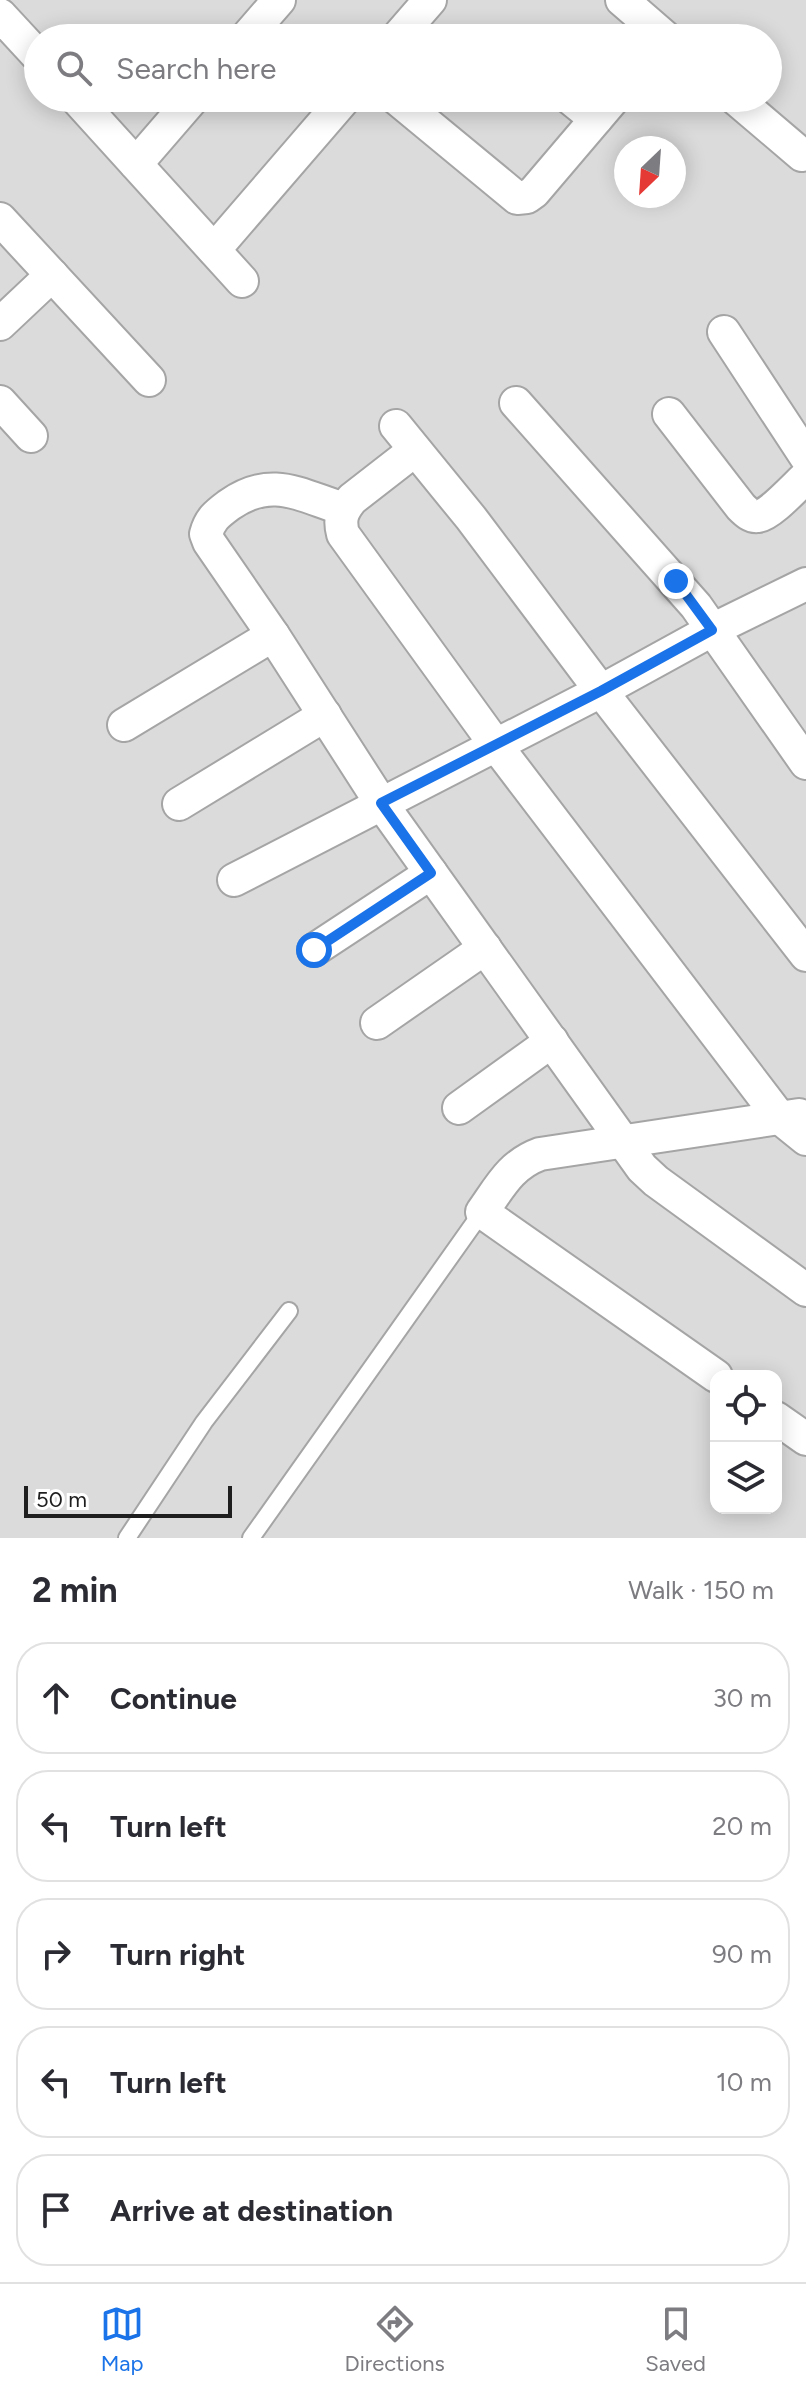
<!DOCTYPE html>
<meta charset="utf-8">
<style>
:root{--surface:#fff;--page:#f2f2f3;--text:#2b2b33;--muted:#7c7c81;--line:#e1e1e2;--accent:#1a73e8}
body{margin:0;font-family:Figtree,sans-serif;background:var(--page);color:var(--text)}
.controls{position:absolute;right:24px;bottom:24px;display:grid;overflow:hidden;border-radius:16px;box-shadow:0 4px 20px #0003}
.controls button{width:72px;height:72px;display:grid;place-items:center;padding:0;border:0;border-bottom:2px solid var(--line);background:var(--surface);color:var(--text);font:40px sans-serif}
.compass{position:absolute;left:614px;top:136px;width:72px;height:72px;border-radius:50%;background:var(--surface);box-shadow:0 4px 20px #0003;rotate:205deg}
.scale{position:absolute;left:24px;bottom:20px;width:208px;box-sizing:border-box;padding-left:8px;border:4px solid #1e1e1e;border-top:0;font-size:22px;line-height:28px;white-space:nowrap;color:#1e1e1e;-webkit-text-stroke:6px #fff;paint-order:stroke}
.stop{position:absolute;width:24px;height:24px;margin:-18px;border:6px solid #1a73e8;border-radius:50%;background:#fff}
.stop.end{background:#1a73e8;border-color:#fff;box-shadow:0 2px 8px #0008}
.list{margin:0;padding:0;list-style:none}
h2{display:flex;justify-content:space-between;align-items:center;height:104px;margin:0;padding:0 32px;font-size:34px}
h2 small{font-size:26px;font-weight:400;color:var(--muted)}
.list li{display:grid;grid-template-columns:52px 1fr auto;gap:24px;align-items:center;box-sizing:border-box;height:112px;margin:0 16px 16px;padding:0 16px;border:2px solid var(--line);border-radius:32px}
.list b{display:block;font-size:30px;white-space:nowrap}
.list em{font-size:26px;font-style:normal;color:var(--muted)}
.icon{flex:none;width:44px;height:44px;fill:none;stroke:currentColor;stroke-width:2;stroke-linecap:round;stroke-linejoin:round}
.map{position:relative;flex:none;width:806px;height:1538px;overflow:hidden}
.search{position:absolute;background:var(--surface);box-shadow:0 4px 20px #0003;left:24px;right:24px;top:24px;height:88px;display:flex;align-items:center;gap:20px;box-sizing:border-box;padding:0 28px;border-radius:44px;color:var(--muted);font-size:30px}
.sheet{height:744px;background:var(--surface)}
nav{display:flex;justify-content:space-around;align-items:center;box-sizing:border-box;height:112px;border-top:2px solid var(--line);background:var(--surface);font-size:22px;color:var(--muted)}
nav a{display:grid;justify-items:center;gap:4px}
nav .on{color:var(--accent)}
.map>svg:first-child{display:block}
</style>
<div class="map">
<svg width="806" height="1538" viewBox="0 0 806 1538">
<rect width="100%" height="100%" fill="#efeee4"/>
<path fill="#dcdbdb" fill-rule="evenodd" d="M0,0H806V1538H0ZM38,38H768V98H38ZM626,148H674V196H626ZM716,1376H776V1508H716Z"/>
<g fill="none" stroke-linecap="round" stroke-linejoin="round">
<g stroke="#a5a5a5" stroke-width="20">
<g id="lane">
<polyline points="127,1538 204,1422 289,1311"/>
<polyline points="251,1538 482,1212"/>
</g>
</g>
<g stroke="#a5a5a5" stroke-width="36">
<g id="street">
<polyline points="622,0 666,38"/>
<polyline points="0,15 38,56"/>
<polyline points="246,38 279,0"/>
<polyline points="397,38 430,0"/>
<polyline points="76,98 242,281"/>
<polyline points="396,98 517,198 527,197 534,192 614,98"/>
<polyline points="570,98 596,119"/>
<polyline points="735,98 802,155"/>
<polyline points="136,164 193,98"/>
<polyline points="0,219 149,380"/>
<polyline points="214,250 345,98"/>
<polyline points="0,324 52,275"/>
<polyline points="724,332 806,457"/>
<polyline points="0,402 31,436"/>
<polyline points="516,403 696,606 806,763"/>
<path d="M669,414L741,507C746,512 751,517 758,516C770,515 796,486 806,477"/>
<polyline points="396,426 471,518 601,691 806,955"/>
<path d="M415,450L352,499C342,511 339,519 343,534L495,744L780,1118L806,1139"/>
<path d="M344,509C299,495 272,475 229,505C217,514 210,519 206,534L209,542L273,635L381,803L642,1168L656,1181L806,1290"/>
<polyline points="124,725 273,635"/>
<polyline points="179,804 325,715"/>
<polyline points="234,880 601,691 712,630 806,584"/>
<polyline points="314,950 431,873"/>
<polyline points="377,1023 485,948"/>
<polyline points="459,1108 552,1041"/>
<path d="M716,1376L482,1212C500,1187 510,1165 540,1154L799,1115"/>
<polyline points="776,1418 806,1439"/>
</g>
</g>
<use href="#lane" stroke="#fff" stroke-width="16"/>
<use href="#street" stroke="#fff" stroke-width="32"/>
</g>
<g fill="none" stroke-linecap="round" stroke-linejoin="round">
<polyline stroke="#1a73e8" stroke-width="10" points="314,950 431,873 381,803 601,691 712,630 676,581"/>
</g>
</svg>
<div class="controls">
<button><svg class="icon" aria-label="locate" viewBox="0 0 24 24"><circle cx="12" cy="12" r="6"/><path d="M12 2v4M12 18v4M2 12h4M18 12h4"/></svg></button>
<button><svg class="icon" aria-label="layers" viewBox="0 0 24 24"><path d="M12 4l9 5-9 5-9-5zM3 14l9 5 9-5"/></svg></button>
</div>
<svg class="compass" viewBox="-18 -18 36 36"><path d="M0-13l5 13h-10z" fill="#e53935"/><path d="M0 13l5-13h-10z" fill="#7c7c81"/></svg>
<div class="scale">50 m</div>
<div class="stop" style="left:314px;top:950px"></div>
<div class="stop end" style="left:676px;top:581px"></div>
<div class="search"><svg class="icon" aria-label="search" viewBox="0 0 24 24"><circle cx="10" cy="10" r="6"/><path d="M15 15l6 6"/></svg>Search here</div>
</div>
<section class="sheet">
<h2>2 min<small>Walk · 150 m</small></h2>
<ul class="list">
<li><svg class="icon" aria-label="ahead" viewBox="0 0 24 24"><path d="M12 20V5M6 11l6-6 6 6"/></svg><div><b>Continue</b></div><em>30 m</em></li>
<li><svg class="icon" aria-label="left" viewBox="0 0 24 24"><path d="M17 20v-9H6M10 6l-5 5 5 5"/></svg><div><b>Turn left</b></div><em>20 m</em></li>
<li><svg class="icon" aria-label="right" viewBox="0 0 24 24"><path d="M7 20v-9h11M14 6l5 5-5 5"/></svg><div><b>Turn right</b></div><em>90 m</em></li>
<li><svg class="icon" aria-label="left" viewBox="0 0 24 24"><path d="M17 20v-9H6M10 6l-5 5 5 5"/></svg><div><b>Turn left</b></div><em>10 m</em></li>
<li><svg class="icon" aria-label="arrive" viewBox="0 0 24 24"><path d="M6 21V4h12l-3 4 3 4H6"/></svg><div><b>Arrive at destination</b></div></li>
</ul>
</section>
<nav>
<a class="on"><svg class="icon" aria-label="map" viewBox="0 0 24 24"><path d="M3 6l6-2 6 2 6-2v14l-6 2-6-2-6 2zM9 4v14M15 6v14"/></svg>Map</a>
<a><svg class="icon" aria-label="directions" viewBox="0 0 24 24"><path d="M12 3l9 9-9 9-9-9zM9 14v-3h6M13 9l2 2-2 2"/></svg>Directions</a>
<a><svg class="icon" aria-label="saved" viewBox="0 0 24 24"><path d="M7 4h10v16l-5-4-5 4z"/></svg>Saved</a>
</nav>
